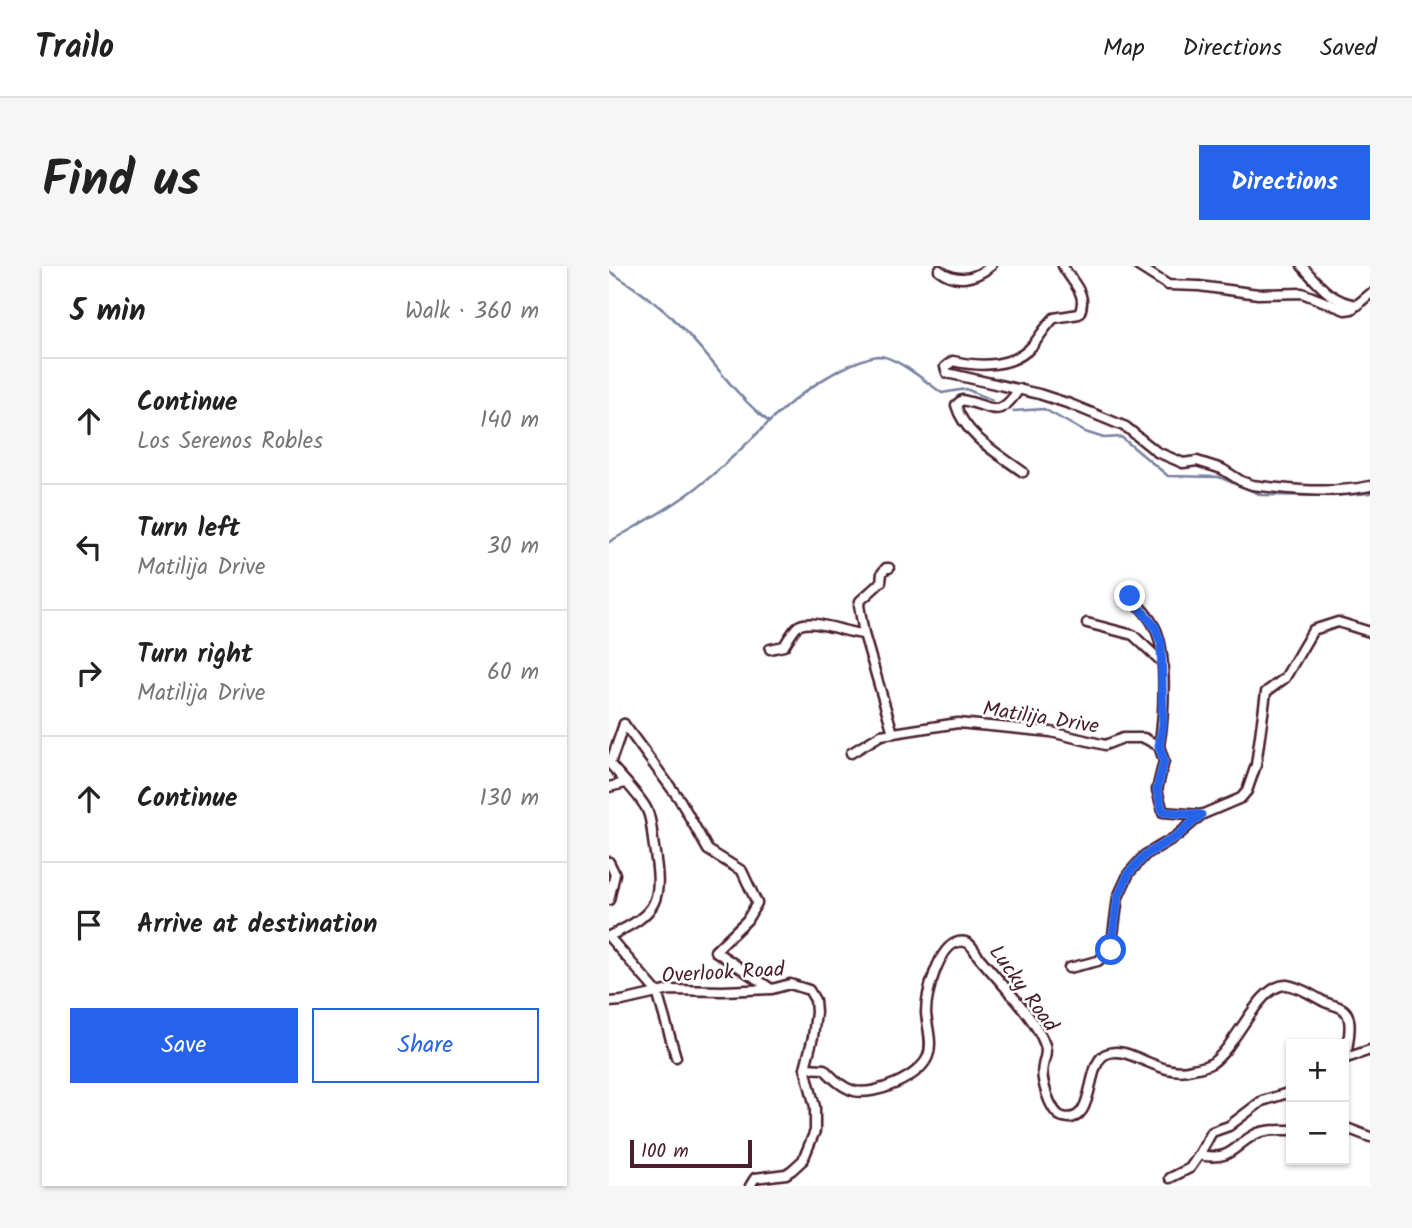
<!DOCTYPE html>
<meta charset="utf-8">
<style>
:root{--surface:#fff;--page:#f6f6f6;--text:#222;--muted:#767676;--line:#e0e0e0;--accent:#2563eb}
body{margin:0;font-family:Kalam,sans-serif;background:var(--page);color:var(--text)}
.controls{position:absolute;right:21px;bottom:21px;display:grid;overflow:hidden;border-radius:0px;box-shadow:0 2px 5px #0004}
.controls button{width:63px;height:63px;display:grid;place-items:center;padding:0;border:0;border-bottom:2px solid var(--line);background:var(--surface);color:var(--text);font:35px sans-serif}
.scale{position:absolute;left:21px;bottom:18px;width:122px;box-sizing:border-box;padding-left:7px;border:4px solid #4a1f2b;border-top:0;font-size:19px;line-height:24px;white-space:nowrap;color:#4a1f2b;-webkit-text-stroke:5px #fff;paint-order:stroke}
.stop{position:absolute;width:21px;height:21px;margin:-16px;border:5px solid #2563eb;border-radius:50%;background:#fff}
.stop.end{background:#2563eb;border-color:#fff;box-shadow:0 2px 7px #0008}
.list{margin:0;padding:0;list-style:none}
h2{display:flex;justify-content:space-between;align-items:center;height:91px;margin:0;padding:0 28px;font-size:30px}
h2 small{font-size:23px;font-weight:400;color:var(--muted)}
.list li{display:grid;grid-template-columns:46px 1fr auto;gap:21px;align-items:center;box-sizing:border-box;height:126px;padding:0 28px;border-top:2px solid var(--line)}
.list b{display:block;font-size:26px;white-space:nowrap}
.list p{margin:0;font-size:23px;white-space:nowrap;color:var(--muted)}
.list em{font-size:23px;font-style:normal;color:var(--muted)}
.actions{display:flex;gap:14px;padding:21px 28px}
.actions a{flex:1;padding:16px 0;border:2px solid var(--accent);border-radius:0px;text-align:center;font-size:24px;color:var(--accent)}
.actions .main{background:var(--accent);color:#fff}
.icon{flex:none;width:38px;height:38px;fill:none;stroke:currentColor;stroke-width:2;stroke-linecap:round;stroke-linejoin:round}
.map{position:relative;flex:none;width:761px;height:920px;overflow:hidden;border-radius:0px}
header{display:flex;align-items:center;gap:42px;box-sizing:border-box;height:98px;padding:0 35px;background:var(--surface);border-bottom:2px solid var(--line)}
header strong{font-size:33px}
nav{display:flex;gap:38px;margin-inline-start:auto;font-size:24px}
.intro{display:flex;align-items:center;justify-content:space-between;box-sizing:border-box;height:168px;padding:0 42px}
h1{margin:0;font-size:49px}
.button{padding:18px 32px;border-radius:0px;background:var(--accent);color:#fff;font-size:24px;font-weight:700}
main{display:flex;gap:42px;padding:0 42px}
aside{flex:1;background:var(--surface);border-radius:0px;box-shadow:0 2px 5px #0004}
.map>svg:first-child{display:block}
</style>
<header>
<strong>Trailo</strong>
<nav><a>Map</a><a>Directions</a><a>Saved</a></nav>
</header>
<div class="intro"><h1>Find us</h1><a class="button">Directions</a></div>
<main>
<aside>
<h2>5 min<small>Walk · 360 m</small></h2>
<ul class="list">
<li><svg class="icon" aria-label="ahead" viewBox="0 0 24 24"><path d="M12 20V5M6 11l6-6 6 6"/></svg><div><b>Continue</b><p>Los Serenos Robles</p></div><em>140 m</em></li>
<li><svg class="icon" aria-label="left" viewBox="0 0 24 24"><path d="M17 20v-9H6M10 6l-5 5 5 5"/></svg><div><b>Turn left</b><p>Matilija Drive</p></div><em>30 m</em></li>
<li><svg class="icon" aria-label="right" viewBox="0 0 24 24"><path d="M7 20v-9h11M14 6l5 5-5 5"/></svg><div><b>Turn right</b><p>Matilija Drive</p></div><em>60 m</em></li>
<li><svg class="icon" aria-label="ahead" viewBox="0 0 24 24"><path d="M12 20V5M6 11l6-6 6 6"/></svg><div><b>Continue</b></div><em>130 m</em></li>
<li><svg class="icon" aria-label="arrive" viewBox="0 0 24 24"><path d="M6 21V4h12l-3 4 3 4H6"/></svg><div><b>Arrive at destination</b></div></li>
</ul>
<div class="actions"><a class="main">Save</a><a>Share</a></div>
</aside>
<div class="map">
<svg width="761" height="920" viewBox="0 0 761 920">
<rect width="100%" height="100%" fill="#fff"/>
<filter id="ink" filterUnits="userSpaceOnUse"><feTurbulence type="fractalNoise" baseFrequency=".0143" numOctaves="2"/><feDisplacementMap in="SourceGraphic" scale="14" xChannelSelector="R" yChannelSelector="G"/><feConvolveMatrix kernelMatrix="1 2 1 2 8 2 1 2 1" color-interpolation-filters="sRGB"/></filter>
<g filter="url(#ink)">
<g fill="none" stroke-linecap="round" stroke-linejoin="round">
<g stroke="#7681a0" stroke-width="2.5">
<path d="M0,5C23,20 46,35 66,55C99,86 123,127 159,155"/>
<polyline points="404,145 435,143 476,166 495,172 512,171 559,210 610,211 653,229 724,230 761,227"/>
<path d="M0,276C29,259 59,244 86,223C140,183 175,129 239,100C248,96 258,91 269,90C287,90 317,116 333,127L357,123L383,134"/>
</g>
<g stroke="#4a1f2b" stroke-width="13">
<g id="minor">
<path d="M454,0C463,17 480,28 470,48L445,52C437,60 431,70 424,79C405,102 370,101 344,95L336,101L338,107L430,128L461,138L517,161L548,186L574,197L588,195L613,203L632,215L643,219C682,224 723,228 761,220"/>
<polyline points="529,0 559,19 590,20 649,28 693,27 736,44 743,43 761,28"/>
<path d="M693,0C710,19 722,36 749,39"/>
<path d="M330,4C347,17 366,13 382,0"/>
<path d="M410,123C389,155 384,140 353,134L347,139C355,169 391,189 414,206"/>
<polyline points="280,302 277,302 273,307 272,316 251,335 250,339 255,368 284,467"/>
<path d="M521,330C530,339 539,349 545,360C559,384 555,453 550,480"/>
<polyline points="478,357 524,369 553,396"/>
<path d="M161,383L175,380C179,374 183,366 188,361C200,350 239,368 255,368"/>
<polyline points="15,458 71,534 99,584 133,605 148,637 138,654 106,685 161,722"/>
<polyline points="242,487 272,469 349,457 442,466 496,479 514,472 535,472 550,480 555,495 548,524 554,546 592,549 632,532 638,525 647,499 657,426 676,412 704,364 729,356 761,366"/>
<polyline points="0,521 16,517"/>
<polyline points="0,596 6,608 0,634"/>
<path d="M0,670C50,647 54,635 45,581C43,570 43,554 38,544C33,532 10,509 1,498L15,458"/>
<polyline points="0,671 48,726 67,791"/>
<polyline points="460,702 489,695 502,684 509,631 520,607 536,589 568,570 592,549"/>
<polyline points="0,736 13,735 61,724 114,725 163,723 181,718 200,724 206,734 207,746 204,771 196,802 206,841 206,865 194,894 183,904 177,908 146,912 141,920"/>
<polyline points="735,794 737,792 761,784"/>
<path d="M196,802L215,803C224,812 232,821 245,825C266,830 311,811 319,790C324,777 318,760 317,747C317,729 329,681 349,676C360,673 364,682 369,690C389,714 426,751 436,779C439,787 435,793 434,800C431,812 441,848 454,851C487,860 476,797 497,788C519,777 551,813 583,803C590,802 598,800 603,797C628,780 650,717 678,719C691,721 701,728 712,734C718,738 726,739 732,742C747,749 738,778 737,792"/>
<polyline points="735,861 761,871"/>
<polyline points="590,889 603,866 620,860 653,835 682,826"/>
<path d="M561,912L581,902L590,889C625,896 624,878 649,867C659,863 672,864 682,864"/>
</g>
</g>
<use href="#minor" stroke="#fff" stroke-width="8"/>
</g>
</g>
<g fill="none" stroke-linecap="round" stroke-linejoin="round" filter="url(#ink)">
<polyline stroke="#2563eb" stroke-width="9" points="502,684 509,631 520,607 536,589 568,570 592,549 554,546 548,524 555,495 550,480 554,458 552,377 546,361 521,330"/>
</g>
<g text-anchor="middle" stroke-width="5" stroke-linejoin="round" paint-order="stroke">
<g font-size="21" fill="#4a1f2b" stroke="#fff">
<text transform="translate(432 451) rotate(9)" y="7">Matilija Drive</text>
<text transform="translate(114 706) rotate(-3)" y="7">Overlook Road</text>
<text transform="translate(415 722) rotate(54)" y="7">Lucky Road</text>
</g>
</g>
</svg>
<div class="controls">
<button>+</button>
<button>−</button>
</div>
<div class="scale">100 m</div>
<div class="stop" style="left:502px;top:684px"></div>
<div class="stop end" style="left:521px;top:330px"></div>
</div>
</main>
